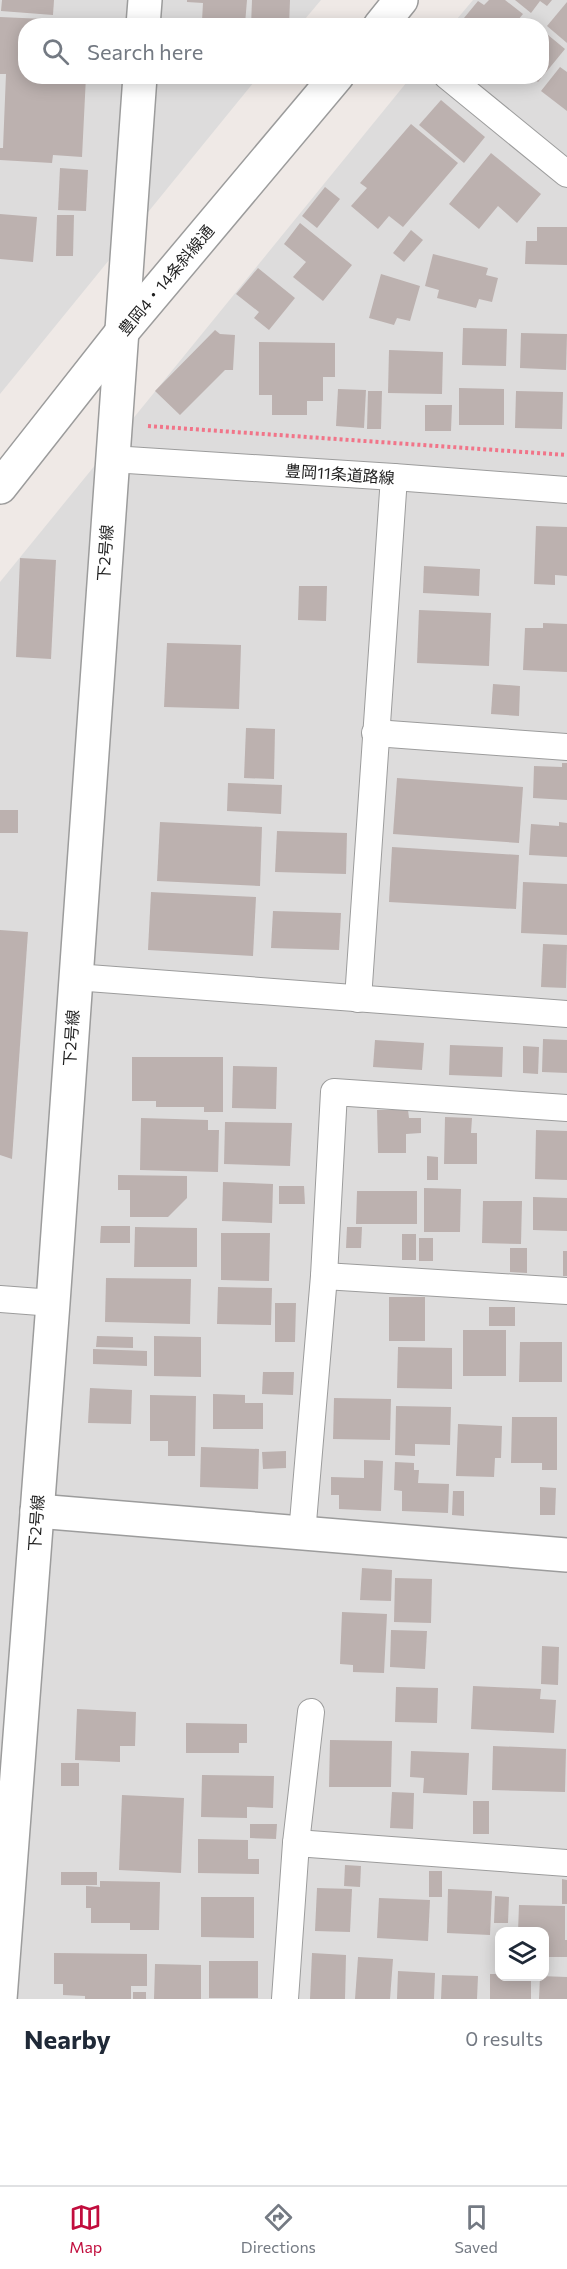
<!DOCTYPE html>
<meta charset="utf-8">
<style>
:root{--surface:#fff;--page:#f2f2f3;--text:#1f2937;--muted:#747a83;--line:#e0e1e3;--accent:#c10d3d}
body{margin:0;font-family:Commissioner,"Noto Sans JP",sans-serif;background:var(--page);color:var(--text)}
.controls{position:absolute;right:18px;bottom:18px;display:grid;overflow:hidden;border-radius:12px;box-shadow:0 3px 15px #0003}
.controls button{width:54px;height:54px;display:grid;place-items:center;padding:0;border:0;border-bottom:2px solid var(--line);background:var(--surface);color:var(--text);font:30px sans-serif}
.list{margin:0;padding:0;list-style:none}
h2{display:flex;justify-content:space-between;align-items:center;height:78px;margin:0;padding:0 24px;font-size:26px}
h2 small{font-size:20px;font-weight:400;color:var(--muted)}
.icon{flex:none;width:33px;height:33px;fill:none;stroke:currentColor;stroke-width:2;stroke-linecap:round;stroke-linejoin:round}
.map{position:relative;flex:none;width:567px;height:1999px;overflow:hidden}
.search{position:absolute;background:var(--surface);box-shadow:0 3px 15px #0003;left:18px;right:18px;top:18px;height:66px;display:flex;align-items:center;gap:15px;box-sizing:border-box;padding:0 21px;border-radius:24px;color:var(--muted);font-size:22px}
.sheet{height:186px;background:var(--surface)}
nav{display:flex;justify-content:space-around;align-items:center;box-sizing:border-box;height:84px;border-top:2px solid var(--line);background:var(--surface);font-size:16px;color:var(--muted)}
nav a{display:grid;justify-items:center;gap:3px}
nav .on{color:var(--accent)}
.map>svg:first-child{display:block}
</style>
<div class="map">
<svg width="567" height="1999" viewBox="0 0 567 1999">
<rect width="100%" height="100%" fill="#efe9e6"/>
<g fill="#dddcdc" fill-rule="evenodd">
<polygon points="0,0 321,0 300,25 26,26 26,76 258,77 0,394"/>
<path d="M473,0H567V1999H0V582L411,77L542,76V26L452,25ZM500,1932H544V1976H500Z"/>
</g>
<g fill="#bcb1af">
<polygon points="2,0 54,0 53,15 1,11"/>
<polygon points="187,0 247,0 245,24 202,21 203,3 187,2"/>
<polygon points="252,0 290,0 289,26 251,26"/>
<polygon points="489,0 505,0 523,14 513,26 468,26 470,22 464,18 478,1 484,5"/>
<polygon points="515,0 552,0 547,6 540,1 531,13"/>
<polygon points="567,2 567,43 547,26"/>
<polygon points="0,17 89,21 89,26 26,26 26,76 86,76 82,157 53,155 52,163 0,160 0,148 3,148 6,74 0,74"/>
<polygon points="542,30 565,49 538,82 531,76 542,76"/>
<polygon points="560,67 567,72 567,111 541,91"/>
<polygon points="441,100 485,137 464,163 419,125"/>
<polygon points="411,124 458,163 403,227 389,216 378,229 351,206 367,188 360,183"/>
<polygon points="491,153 541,194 517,223 498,206 479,229 449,204"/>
<polygon points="60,168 88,170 86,211 58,210"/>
<polygon points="325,187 340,199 317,228 302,216"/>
<polygon points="0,214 37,217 33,262 0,259"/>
<polygon points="57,215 74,215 73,256 56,256"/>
<polygon points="300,223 352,265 323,301 293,277 306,262 284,244"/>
<polygon points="537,227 567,227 567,265 525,264 526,241 537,241"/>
<polygon points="411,230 423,240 404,262 393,253"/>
<polygon points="433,254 488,268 486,275 498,278 492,302 479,299 476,308 437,298 439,290 425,286"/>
<polygon points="258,268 295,298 269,330 254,318 259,312 236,294"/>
<polygon points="381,274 420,286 410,321 397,318 394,325 369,318"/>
<polygon points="463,328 507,329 506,366 462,365"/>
<polygon points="215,330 220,334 235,335 233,370 225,370 180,415 155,391"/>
<polygon points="521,333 567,334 566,370 520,368"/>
<polygon points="259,342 335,343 335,377 323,377 323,401 307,401 307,415 272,415 272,395 259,395"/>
<polygon points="389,350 443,352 442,394 388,393"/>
<polygon points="459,388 504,389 504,425 459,425"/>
<polygon points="338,389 366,390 364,428 336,426"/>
<polygon points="368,391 382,391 381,429 367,429"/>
<polygon points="516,391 563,392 562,429 515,428"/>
<polygon points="425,405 452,405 451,431 425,431"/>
<polygon points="536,526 567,527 567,576 555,575 555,585 534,584"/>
<polygon points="20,558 56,560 51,659 16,657"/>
<polygon points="424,566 480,569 479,596 423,593"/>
<polygon points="299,586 327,586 326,621 298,620"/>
<polygon points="419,610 491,613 489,666 417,663"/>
<polygon points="543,623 567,624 567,672 523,670 525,628 543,628"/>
<polygon points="167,643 241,645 239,709 164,707"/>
<polygon points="493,684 520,686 519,716 491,714"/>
<polygon points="246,728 275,729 274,779 244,778"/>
<polygon points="562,763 567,763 567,800 533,798 534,766 562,767"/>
<polygon points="397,778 523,787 519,843 393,834"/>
<polygon points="228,783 282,785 281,814 227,811"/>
<rect x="0" y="810" width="18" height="23"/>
<polygon points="160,822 262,827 260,886 157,881"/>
<polygon points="559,822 567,823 567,857 529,855 531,824 559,826"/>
<polygon points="277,831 347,833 346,874 275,872"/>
<polygon points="392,847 519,855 516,909 389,902"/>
<polygon points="523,882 567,884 567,935 521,933"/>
<polygon points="151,892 256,897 253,956 148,950"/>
<polygon points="273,911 341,913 339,950 271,948"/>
<polygon points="0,930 28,932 12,1159 0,1155"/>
<polygon points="543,944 567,945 566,988 541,987"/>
<polygon points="543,1039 567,1040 567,1073 542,1072"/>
<polygon points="375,1040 424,1043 422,1070 373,1067"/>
<polygon points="450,1045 503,1047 502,1077 449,1075"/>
<polygon points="523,1046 539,1047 538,1074 523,1073"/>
<polygon points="132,1057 223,1057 223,1112 204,1112 204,1107 156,1107 156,1101 132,1101"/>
<polygon points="233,1066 277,1067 276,1109 232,1108"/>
<polygon points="377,1110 408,1110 409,1118 421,1118 421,1133 406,1134 406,1153 378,1153"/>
<polygon points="445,1117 472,1118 471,1133 477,1133 477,1164 444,1164"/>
<polygon points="141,1118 208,1120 208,1130 219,1130 218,1172 140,1170"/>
<polygon points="225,1122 292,1123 290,1166 224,1164"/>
<polygon points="536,1130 567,1131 567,1180 535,1179"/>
<polygon points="427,1156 438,1157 438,1180 427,1180"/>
<polygon points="118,1175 187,1176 187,1198 168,1217 130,1217 130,1190 118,1190"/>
<polygon points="223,1182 273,1184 272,1223 222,1221"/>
<polygon points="279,1186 304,1186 305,1204 279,1204"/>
<polygon points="424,1188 461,1189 460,1232 424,1232"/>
<polygon points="357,1191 417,1191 417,1224 356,1224"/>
<polygon points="533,1197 567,1198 567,1231 533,1230"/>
<polygon points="483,1201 522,1201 521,1244 482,1243"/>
<polygon points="101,1226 130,1226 130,1243 100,1243"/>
<polygon points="135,1227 197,1228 197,1267 134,1267"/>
<polygon points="347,1227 362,1227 361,1248 346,1248"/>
<polygon points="221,1233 270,1233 269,1281 221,1280"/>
<rect x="402" y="1234" width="14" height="26"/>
<rect x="419" y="1238" width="14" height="23"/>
<polygon points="510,1248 527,1248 527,1273 510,1272"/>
<rect x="563" y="1251" width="4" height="25"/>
<polygon points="106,1278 191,1279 190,1324 105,1322"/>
<polygon points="218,1287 272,1288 271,1325 217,1324"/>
<rect x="389" y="1297" width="36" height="44"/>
<polygon points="275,1303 296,1303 295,1342 275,1342"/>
<rect x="489" y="1307" width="26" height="19"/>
<rect x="463" y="1330" width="43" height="46"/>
<polygon points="97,1336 133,1337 133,1348 96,1347"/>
<polygon points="154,1336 201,1337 201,1377 154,1376"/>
<polygon points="520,1342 562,1342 562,1382 519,1382"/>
<polygon points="398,1347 452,1348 452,1389 397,1388"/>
<polygon points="93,1349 147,1351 147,1366 93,1364"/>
<polygon points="263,1372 294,1372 293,1395 262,1394"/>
<polygon points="90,1388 132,1390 131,1424 88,1423"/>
<polygon points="213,1394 245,1395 245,1403 263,1403 263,1429 213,1429"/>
<polygon points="150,1395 196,1396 195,1456 168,1456 168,1441 150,1441"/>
<polygon points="334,1398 391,1399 390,1440 333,1439"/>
<polygon points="396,1406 451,1407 450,1445 415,1444 415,1456 395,1455"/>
<polygon points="512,1417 557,1417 557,1470 542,1470 542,1463 511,1463"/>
<polygon points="458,1424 502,1426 501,1458 495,1458 494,1477 456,1476"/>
<polygon points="201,1447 259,1449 258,1489 200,1487"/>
<polygon points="286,1451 286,1468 263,1469 262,1452"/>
<polygon points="364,1460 383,1461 381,1511 339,1509 339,1495 331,1495 331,1477 364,1478"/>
<polygon points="395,1462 414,1463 414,1470 419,1470 418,1483 449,1484 448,1513 402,1511 402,1491 394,1490"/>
<polygon points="540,1487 556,1488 555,1515 540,1515"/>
<polygon points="453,1491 464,1491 464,1516 452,1515"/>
<polygon points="362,1568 392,1570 391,1601 360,1600"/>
<polygon points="395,1578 432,1579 431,1623 394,1622"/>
<polygon points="342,1612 387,1614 384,1673 353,1672 353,1665 340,1664"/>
<polygon points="391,1630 427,1631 425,1669 390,1667"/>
<polygon points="542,1646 559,1647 558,1685 541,1684"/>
<polygon points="473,1686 541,1689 540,1699 556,1700 554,1733 471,1729"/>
<polygon points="396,1687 438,1688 437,1723 395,1722"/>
<polygon points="77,1709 136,1712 135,1746 120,1746 120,1762 75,1760"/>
<polygon points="186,1723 247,1724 247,1743 239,1743 239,1753 186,1753"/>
<polygon points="330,1740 392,1741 391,1787 329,1787"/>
<polygon points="493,1746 566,1749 565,1792 492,1790"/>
<polygon points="411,1751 469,1753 467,1795 423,1793 424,1778 410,1777"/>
<rect x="61" y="1763" width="18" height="23"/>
<polygon points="202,1775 274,1776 273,1808 247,1807 247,1818 201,1817"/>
<polygon points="392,1792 414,1793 413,1829 390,1828"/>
<polygon points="122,1795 184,1798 181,1873 119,1870"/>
<rect x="473" y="1801" width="16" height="33"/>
<polygon points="250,1824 277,1824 276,1839 250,1838"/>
<polygon points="198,1839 248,1840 248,1859 259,1859 259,1874 198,1873"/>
<polygon points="345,1865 361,1866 360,1887 344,1886"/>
<rect x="429" y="1871" width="13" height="26"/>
<rect x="61" y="1872" width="36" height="13"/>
<polygon points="562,1879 567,1880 567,1904 562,1904"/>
<polygon points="100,1881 160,1882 159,1930 130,1930 130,1923 91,1923 91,1908 86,1908 86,1886 100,1887"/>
<polygon points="317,1888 352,1889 350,1932 315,1931"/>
<polygon points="448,1889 492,1891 490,1935 447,1933"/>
<polygon points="495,1896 509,1897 508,1923 494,1923"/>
<polygon points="201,1897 254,1897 254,1938 201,1937"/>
<polygon points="379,1898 430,1900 428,1941 377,1938"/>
<polygon points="519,1905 565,1906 565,1940 567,1940 567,1957 544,1957 544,1932 518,1932"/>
<polygon points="54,1953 147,1954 147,1986 131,1986 131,1999 85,1999 85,1996 63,1995 63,1984 54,1984"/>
<polygon points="312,1953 346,1955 345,1999 310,1999"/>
<polygon points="358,1957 393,1959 390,1999 355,1999"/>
<rect x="209" y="1961" width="49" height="37"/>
<polygon points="155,1964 201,1965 201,1999 154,1999"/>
<polygon points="398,1971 435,1973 434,1999 397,1999"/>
<polygon points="490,1974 500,1974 500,1976 531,1976 531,1999 490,1999"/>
<polygon points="442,1975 478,1976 477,1999 441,1999"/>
<polygon points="540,1976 567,1977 567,1999 539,1999"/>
<rect x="133" y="1992" width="13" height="7"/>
</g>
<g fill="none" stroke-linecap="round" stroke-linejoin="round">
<g stroke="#9c9c9c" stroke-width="28">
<g id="minor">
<polyline points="447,76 567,174"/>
<polyline points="112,459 394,477 567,490"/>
<polyline points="375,733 567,747"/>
<polyline points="75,977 567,1014"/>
<polyline points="358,999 394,477"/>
<polyline points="324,1276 567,1291"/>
<polyline points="0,1299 53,1303"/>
<polyline points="302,1534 324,1276 334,1092 567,1108"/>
<polyline points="296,1843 567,1863"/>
<polyline points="285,1999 296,1843 311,1712"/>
</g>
</g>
<g stroke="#9c9c9c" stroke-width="36">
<g id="tertiary">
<polyline points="143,26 145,0"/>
<polyline points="380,26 401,0"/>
<polyline points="0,487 122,332 337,76"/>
<polyline points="37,1511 567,1555"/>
<polyline points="0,1999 53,1303 140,76"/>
</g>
</g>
<polyline stroke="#f17589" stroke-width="4" stroke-dasharray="3 3" stroke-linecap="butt" points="148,426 567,455"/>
<use href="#minor" stroke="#fff" stroke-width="26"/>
<use href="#tertiary" stroke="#fff" stroke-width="33"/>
</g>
<g text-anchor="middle" stroke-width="5" stroke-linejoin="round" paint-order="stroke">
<g font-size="16" fill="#1f1f1f" stroke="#fff">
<text transform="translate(166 280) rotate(-50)" y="6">豊岡4・14条斜線通</text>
<text transform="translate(340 474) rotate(4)" y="6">豊岡11条道路線</text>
<text transform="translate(105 553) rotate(-86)" y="6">下2号線</text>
<text transform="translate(71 1038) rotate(-86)" y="6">下2号線</text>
<text transform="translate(36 1523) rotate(-86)" y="6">下2号線</text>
</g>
</g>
</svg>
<div class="controls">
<button><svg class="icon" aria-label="layers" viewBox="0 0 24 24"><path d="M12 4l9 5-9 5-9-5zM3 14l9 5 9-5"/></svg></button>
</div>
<div class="search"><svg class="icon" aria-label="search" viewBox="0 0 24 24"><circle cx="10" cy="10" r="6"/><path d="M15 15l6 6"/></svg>Search here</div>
</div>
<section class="sheet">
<h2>Nearby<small>0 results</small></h2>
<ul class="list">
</ul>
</section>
<nav>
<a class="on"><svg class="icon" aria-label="map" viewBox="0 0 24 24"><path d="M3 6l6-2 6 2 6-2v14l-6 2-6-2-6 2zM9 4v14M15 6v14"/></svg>Map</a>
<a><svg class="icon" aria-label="directions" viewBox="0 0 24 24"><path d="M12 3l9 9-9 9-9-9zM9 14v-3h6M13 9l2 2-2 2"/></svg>Directions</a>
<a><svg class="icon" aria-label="saved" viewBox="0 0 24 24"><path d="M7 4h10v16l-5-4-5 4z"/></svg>Saved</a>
</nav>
